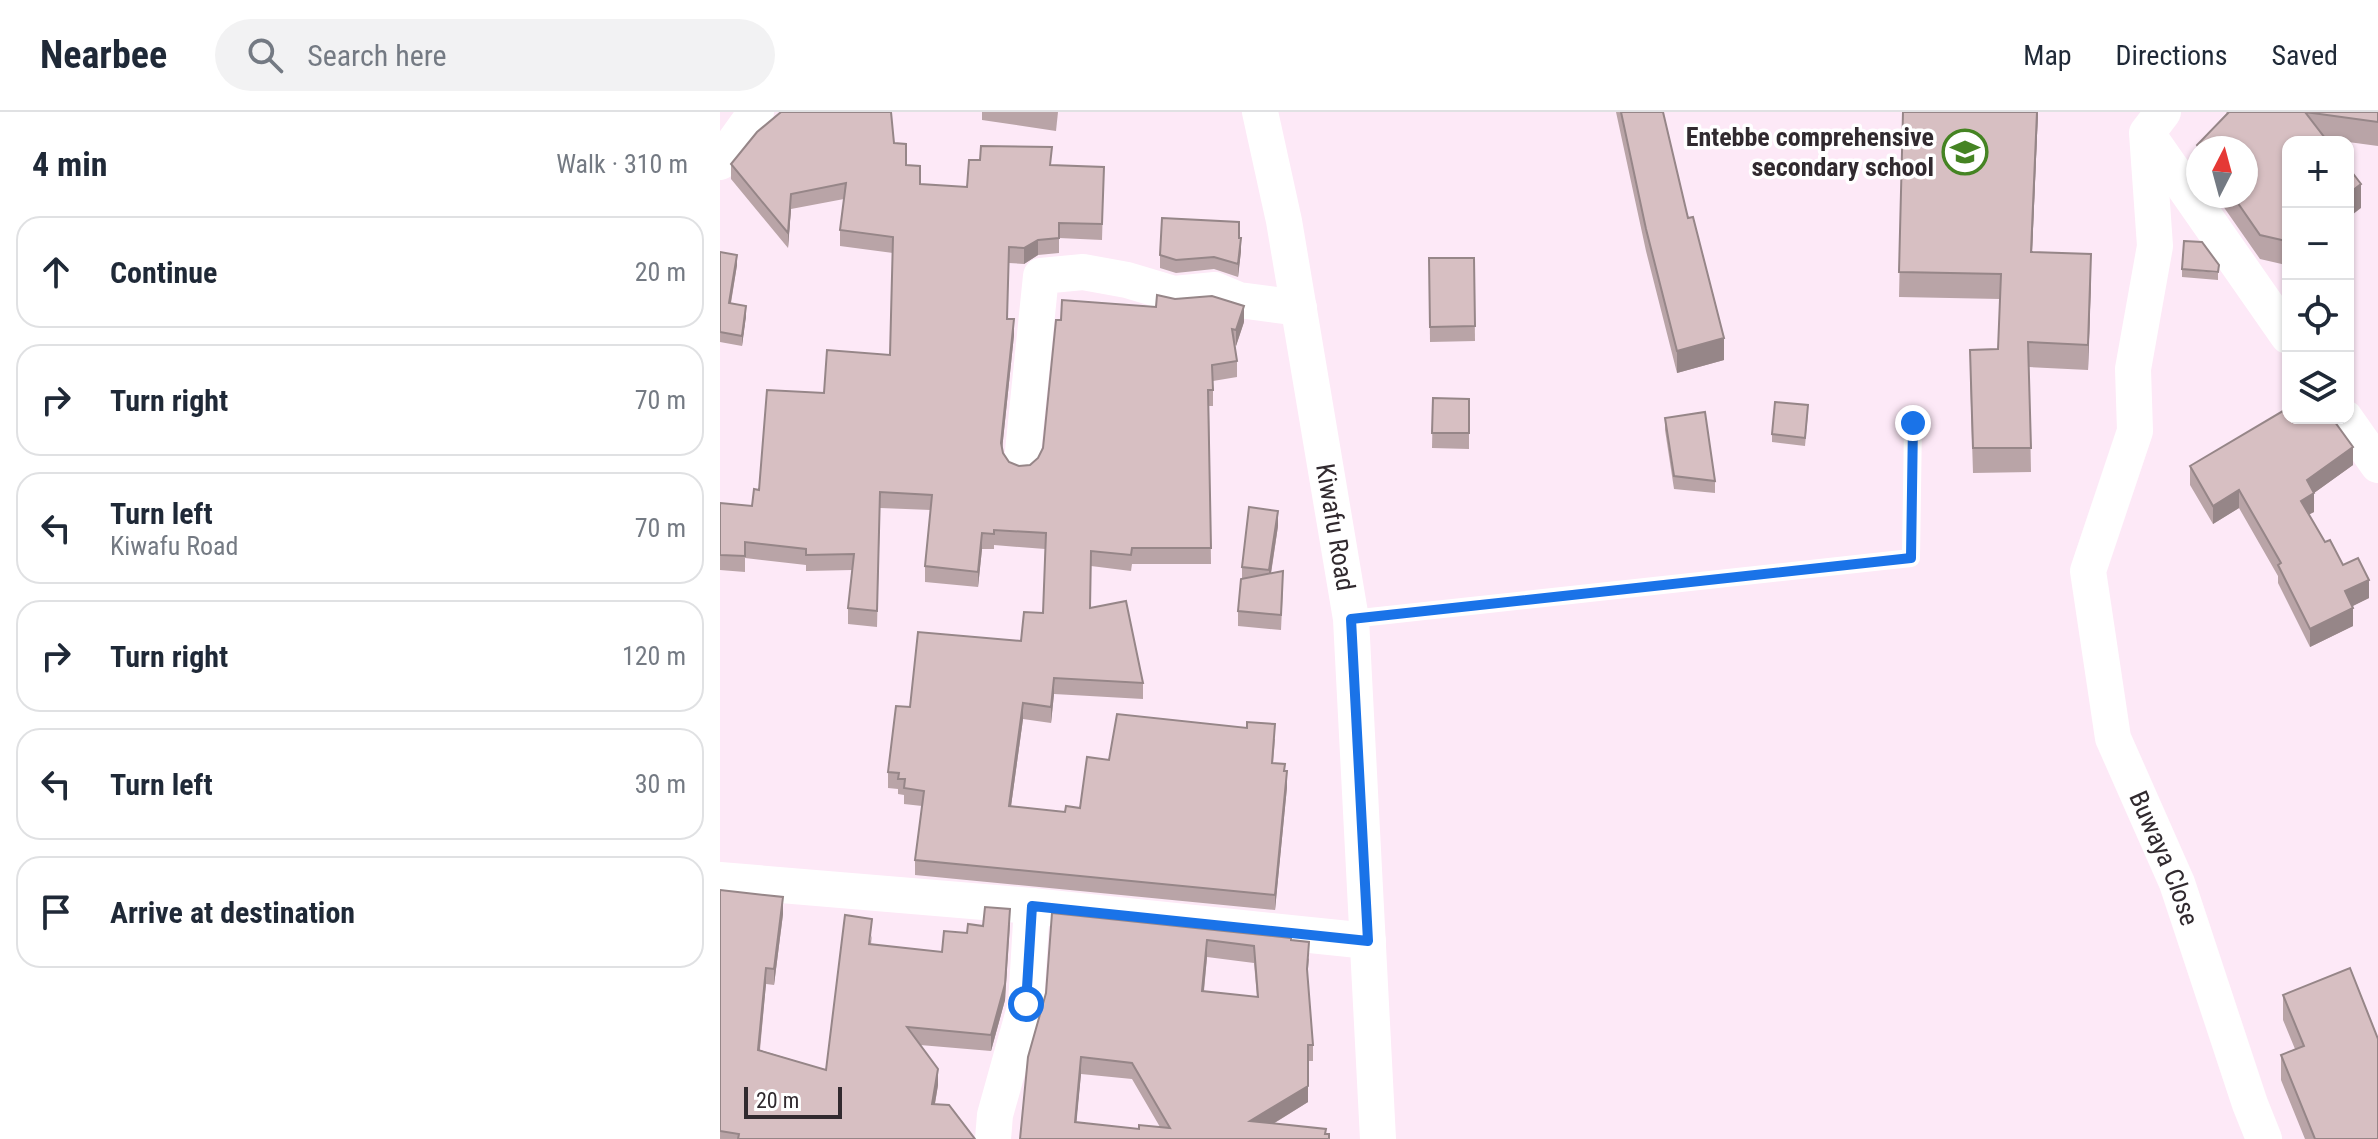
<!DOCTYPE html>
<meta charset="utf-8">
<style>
:root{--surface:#fff;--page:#f2f2f3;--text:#1f2937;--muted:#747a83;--line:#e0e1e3}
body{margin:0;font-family:"Roboto Condensed",sans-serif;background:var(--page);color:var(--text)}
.controls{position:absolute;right:24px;top:24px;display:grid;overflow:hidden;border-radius:16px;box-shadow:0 2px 6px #0004}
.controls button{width:72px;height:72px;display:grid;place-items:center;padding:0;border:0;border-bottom:2px solid var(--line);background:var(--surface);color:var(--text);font:40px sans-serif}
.compass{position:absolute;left:1466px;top:24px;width:72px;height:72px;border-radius:50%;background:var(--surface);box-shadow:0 2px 6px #0004;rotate:6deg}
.scale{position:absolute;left:24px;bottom:20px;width:98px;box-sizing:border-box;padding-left:8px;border:4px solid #312a2f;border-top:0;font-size:22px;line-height:28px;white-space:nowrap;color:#312a2f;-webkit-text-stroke:6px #fff;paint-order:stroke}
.stop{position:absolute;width:24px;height:24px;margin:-18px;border:6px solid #1a73e8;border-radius:50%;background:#fff}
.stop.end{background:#1a73e8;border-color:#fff;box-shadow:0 2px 8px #0008}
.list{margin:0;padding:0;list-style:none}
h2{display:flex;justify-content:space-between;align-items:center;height:104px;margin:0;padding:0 32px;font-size:34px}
h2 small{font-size:26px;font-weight:400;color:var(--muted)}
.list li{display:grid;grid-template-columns:52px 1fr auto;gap:24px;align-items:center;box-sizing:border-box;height:112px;margin:0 16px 16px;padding:0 16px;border:2px solid var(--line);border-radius:24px}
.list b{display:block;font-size:30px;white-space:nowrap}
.list p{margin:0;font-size:26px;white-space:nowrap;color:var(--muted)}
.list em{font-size:26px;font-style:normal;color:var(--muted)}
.icon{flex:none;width:44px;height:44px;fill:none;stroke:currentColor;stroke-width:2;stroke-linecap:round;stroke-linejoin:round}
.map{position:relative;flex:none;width:1658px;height:1027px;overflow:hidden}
header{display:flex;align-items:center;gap:48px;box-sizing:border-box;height:112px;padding:0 40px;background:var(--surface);border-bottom:2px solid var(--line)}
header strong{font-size:38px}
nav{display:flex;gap:44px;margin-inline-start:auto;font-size:28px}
.search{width:560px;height:72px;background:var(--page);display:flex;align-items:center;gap:20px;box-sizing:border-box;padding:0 28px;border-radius:44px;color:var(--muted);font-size:30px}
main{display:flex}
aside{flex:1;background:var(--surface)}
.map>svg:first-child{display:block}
</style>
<header>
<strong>Nearbee</strong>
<div class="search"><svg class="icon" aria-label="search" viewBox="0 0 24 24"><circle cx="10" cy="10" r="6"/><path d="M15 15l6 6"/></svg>Search here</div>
<nav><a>Map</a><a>Directions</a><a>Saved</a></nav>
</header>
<main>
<aside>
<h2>4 min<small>Walk · 310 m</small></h2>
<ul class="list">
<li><svg class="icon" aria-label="ahead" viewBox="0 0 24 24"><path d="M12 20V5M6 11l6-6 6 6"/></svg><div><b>Continue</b></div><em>20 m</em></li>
<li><svg class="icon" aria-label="right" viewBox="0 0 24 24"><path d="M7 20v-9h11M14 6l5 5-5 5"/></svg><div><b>Turn right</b></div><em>70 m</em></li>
<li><svg class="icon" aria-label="left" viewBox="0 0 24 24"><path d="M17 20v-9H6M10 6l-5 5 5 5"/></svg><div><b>Turn left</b><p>Kiwafu Road</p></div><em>70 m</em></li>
<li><svg class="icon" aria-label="right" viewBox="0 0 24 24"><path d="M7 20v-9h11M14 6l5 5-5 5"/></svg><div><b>Turn right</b></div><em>120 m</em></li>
<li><svg class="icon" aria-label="left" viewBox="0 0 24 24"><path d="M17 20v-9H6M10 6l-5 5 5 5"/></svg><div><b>Turn left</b></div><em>30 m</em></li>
<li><svg class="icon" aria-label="arrive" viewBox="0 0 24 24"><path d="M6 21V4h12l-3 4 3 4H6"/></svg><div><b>Arrive at destination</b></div></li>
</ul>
</aside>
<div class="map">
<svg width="1658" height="1027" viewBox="0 0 1658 1027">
<rect width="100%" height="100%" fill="#fde9f7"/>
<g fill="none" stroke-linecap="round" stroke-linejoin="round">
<polyline stroke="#fff" stroke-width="18" points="631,507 1191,446 1193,311"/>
<g stroke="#fff" stroke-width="36">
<path id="s1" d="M540,0L564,109L631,507L658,1027"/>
<path id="s2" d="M1443,0L1427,21L1435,134L1413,257L1415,319L1368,459L1393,626L1457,771L1530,992L1544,1027"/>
<polyline points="1428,23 1568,224"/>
<polyline points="0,50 36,0"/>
<polyline points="1625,306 1658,353"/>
<polyline points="302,349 321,164 363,160 407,168 454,182 495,178 519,188 579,196"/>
<polyline points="0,768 312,794 648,829"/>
<polyline points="273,1027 275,1003 306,892 312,794"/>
</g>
</g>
<g fill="#b9a4a7" fill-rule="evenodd">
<polygon points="262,0 338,0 336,19 262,8"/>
<polygon points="896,0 943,0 968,106 1004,248 957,261 926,139"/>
<polygon points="1183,0 1318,0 1312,140 1371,167 1368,258 1309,255 1311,360 1253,361 1250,263 1278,237 1280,187 1179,185"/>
<polygon points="1506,0 1658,0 1658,34 1606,27 1566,153 1540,147 1496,84 1526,84 1526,36 1478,36 1478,58 1477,57 1477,33 1507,1"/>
<polygon points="174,31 186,53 200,72 247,75 332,54 384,55 382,128 339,126 339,141 318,143 304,152 289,151 287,207 294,223 282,338 283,341 289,350 299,354 310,353 524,210 516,234 515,233 517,249 517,265 493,269 493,294 489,294 491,452 412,452 411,459 371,454 370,496 423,571 423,587 334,582 331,611 303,607 291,694 345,700 360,696 389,648 555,627 553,651 565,659 567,675 555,798 195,763 195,748 202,694 184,692 184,683 178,682 178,677 168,676 168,660 190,595 301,529 323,501 325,437 274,433 274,437 262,437 258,475 205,470 205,454 211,398 160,396 157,515 128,512 128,496 132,458 86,459 86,453 25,446 25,460 0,458 0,391 32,394 39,378 104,281 170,243 173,141 120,134 120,118 124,87 71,97 68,136 11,67 11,52"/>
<polygon points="519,126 521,139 518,165 494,157 456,161 440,156 440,143"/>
<polygon points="0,140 17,153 11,191 26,204 22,234 0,230"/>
<polygon points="709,146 754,146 755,229 710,230"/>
<polygon points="1462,157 1498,161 1498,168 1462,165"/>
<polygon points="713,286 749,287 749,337 712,336"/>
<polygon points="1088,301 1085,334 1052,330 1052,322"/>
<polygon points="945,306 995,369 995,381 954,377 945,318"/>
<polygon points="1633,353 1594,381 1594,400 1589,402 1605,430 1649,486 1632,494 1633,514 1590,535 1558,471 1558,464 1519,396 1493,412 1470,373 1470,354"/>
<polygon points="558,414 551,462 563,475 561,518 518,514 518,499 522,467 522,455"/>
<polygon points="0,778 63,802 54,873 46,872 40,938 106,958 152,823 151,832 222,840 247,821 263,814 290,813 285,888 271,939 200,933 218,973 215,992 255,1027 0,1027"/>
<path d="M332,801L571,828L589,847L587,866L593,933V949H588V990L553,1012L606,1022L300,1027L326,881ZM487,845L534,851L537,885L484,879ZM361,962L412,967L440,1015L419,1017L356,1010Z"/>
<polygon points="1563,883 1658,1027 1585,1027 1561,968 1561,943 1575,937 1563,908"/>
</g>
<g fill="#968688">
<polygon points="1317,0 1318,0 1311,165 1311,140"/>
<polygon points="1641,72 1641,96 1628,106 1628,82"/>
<polygon points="71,82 71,97 68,136 68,121"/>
<polygon points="521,126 521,139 518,165 518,152"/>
<polygon points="318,128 318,143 304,152 304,136"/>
<polygon points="1568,128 1568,152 1566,153 1566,129"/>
<polygon points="1371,142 1371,167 1368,258 1368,233"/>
<polygon points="17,143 17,153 9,201 9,191"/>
<polygon points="26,194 26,204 22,234 22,224"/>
<polygon points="524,194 524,210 516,234 516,218"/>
<polygon points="294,207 294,223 281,347 281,331"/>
<polygon points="1004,226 1004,248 957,261 957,239"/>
<polygon points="1633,335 1633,353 1594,381 1594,400 1581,407 1581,389 1587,368"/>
<polygon points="1519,378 1519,396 1493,412 1493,394"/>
<polygon points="558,399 558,414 549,473 549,458"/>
<polygon points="262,421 262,437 258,475 258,460"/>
<polygon points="1649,468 1649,486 1625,498 1625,479"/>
<polygon points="1633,496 1633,514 1590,535 1590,517"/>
<polygon points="334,566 334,582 331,611 331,595"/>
<polygon points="303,591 303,607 289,709 289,694"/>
<polygon points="567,659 567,675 555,798 555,783"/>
<polygon points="63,785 63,802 54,873 54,857"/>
<polygon points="290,797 285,888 271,939 271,923"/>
<polygon points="487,828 487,845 482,896 482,879"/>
<polygon points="46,856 46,872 38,954 38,938"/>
<polygon points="361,945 361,962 355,1026 355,1010"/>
<polygon points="218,957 218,973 212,1008 212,992"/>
<polygon points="588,974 588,990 530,1026 530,1009"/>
</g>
<g fill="#d7bfc2" stroke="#968688" stroke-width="2" fill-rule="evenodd">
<polygon points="61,0 171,0 174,31 186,32 186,53 200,54 200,72 247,75 249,48 260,48 261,34 332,35 330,53 384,55 382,112 339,111 339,126 318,128 304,136 289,135 287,207 294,207 281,331 283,341 289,350 299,354 310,353 318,346 323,336 336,208 341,208 342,188 436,195 437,183 455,187 492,184 524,194 516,218 512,217 517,249 492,253 493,278 488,278 491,436 412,436 411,443 371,439 370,496 406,489 423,571 334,566 331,595 303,591 289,694 345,700 346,694 360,696 367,645 389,648 397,602 527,616 527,610 555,612 552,651 565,652 564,659 567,659 555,783 195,748 204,679 184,676 185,667 178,667 179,661 168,660 176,594 190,595 198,520 301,529 304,500 323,501 326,421 274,418 274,422 262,421 258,460 205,454 212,383 160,380 157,499 128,496 134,442 86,443 86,437 25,430 25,444 0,443 0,391 32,394 34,377 39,378 47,278 104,281 107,238 170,243 173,125 120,118 126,71 71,82 68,121 11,52 37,20"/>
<polygon points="901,0 943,0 968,106 973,105 1004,226 957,239 926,117"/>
<polygon points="1183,0 1317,0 1311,140 1371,142 1368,233 1308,230 1311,336 1253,336 1250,238 1278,237 1281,162 1179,160"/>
<polygon points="1509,0 1658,0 1658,10 1585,0 1608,30 1568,30 1568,128 1566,129 1540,123 1513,84 1526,84 1526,36 1479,36 1477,33"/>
<polygon points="1628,55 1641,72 1628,82"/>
<polygon points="442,106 519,110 519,126 521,126 518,152 494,145 456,148 440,143"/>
<polygon points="1464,129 1482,130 1499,153 1498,160 1462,157"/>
<polygon points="0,140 17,143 9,191 26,194 22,224 0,220"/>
<polygon points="709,146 754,146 755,214 710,215"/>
<polygon points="713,286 749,287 749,321 712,321"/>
<polygon points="1055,290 1088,293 1085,326 1052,322"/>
<polygon points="1568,296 1568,306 1612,306 1633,335 1587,368 1594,381 1581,389 1605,430 1610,428 1623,453 1638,446 1649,468 1625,479 1633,496 1590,517 1558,453 1561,451 1519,378 1493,394 1470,354"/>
<polygon points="985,300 995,369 954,364 945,306"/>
<polygon points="529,395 558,399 549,458 522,455"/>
<polygon points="563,459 561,503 518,499 521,467"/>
<polygon points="0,778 63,785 54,857 46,856 38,938 106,958 125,803 152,807 149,832 222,840 224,819 247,821 248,812 263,814 265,795 290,797 285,872 271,923 187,915 218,957 212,992 229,993 255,1027 18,1027 19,1022 0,1019"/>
<path d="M332,801L571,826V828L589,830L587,857L593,933H588V974L530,1009L606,1017L605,1022H609V1027H300L308,945L326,881ZM487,828L534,834L538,885L482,879ZM361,945L412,951L450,1016L419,1013V1017L355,1010Z"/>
<polygon points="1630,856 1658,927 1658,1027 1595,1027 1561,943 1584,934 1563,883"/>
</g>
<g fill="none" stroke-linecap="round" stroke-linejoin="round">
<polyline stroke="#1a73e8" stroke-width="10" points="306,892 312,794 648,829 631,507 1191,446 1193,311"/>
</g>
<defs>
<g id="school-ring" transform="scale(2.3)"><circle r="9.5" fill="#fff" stroke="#458423" stroke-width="1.5"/><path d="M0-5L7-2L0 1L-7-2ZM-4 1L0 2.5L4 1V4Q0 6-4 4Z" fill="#458423"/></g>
</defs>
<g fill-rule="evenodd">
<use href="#school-ring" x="1245" y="40"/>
</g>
<g text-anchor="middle" stroke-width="7" stroke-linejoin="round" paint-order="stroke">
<g font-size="26" font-weight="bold" fill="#312a2f" stroke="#fff" text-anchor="end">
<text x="1214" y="34">Entebbe comprehensive<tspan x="1214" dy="30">secondary school</tspan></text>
</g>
<g font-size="26" fill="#312a2f" stroke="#fff">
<text dy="9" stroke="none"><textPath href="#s1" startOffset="422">Kiwafu Road</textPath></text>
<text dy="9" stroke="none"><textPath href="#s2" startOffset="774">Buwaya Close</textPath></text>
</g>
</g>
</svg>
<div class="controls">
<button>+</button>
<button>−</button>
<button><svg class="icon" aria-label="locate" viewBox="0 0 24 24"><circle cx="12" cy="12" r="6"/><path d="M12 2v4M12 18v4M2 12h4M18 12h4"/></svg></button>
<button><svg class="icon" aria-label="layers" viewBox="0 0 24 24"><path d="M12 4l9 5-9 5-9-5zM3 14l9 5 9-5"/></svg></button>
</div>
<svg class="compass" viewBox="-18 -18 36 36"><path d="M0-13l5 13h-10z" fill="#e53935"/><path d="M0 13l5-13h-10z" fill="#747a83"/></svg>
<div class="scale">20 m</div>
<div class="stop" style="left:306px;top:892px"></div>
<div class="stop end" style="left:1193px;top:311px"></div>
</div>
</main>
